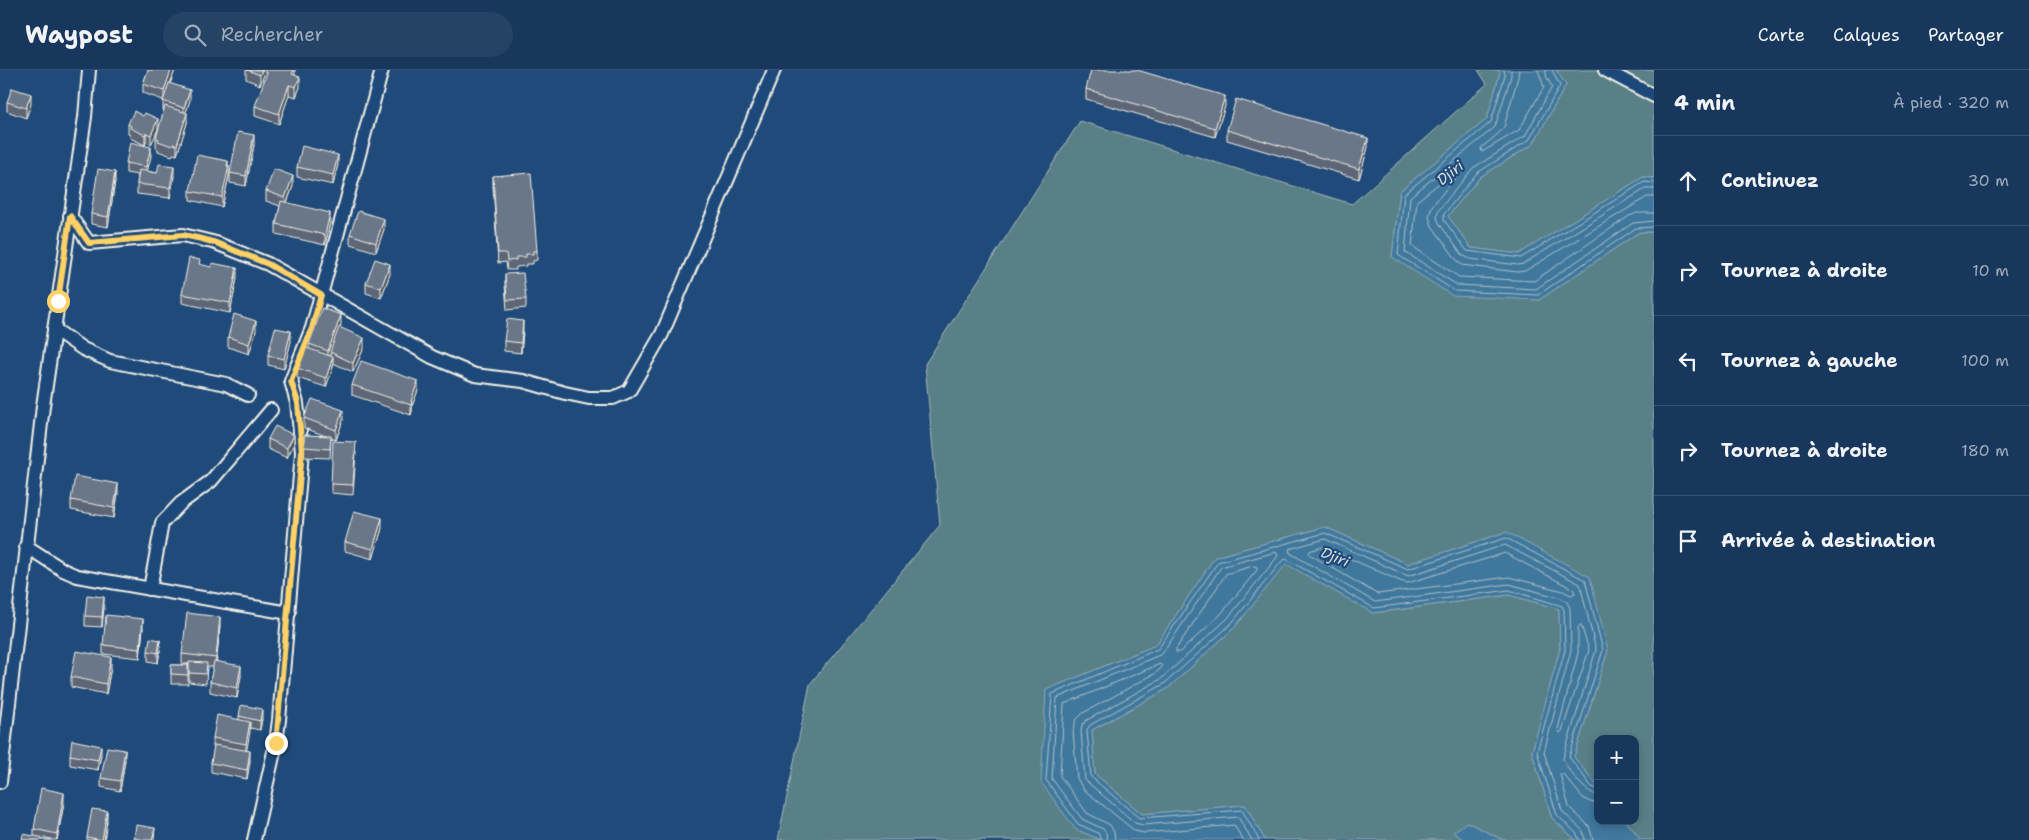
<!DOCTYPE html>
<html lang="fr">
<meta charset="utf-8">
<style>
:root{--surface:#17385c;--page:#244365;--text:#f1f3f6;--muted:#9eacbb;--line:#365272}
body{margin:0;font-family:"Shantell Sans",sans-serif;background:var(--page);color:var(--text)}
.controls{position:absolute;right:15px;bottom:15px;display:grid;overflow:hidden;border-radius:10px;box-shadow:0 2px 8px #0003}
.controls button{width:45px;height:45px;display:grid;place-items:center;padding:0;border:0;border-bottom:1px solid var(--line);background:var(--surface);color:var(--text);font:25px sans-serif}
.stop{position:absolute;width:15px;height:15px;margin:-11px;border:4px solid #ffd166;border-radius:50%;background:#fff}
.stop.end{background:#ffd166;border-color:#fff;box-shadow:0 1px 5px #0008}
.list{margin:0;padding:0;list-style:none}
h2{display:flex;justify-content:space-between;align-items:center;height:65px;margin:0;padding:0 20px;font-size:21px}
h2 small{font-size:16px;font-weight:400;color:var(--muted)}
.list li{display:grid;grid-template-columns:32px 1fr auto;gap:15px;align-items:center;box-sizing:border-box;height:90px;padding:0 20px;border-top:1px solid var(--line)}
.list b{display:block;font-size:19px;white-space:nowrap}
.list em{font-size:16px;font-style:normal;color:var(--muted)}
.icon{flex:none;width:28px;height:28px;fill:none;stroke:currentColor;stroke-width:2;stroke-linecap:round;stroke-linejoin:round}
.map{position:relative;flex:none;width:1654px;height:770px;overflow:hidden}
header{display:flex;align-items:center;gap:30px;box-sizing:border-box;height:70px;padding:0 25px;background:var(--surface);border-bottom:1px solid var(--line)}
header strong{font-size:24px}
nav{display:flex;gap:28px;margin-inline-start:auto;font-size:18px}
.search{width:350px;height:45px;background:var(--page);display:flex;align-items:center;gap:12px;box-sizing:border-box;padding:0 18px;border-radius:28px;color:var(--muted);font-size:19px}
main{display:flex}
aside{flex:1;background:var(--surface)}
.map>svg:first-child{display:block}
</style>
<header>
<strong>Waypost</strong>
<div class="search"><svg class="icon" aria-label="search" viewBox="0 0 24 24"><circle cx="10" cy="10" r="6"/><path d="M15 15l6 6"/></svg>Rechercher</div>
<nav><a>Carte</a><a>Calques</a><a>Partager</a></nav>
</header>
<main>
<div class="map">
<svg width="1654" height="770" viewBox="0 0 1654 770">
<rect width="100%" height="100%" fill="#1f4a7a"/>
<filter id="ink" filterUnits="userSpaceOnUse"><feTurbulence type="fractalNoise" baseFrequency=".02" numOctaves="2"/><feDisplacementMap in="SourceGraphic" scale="10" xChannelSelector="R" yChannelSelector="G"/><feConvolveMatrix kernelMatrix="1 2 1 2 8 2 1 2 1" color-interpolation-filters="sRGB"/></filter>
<g filter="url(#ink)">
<g fill="#598086" stroke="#a6b8b7">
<polygon points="1478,0 1498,0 1500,3 1487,49 1400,121 1392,187 1539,230 1639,162 1654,162 1654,770 1641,770 1626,751 1635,751 1635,669 1598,669 1598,717 1574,687 1608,580 1506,462 1408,494 1325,457 1215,487 1156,575 1046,620 1075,759 1101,770 778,770 810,614 940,455 925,294 1080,51 1352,134 1487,14"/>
<polygon points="1556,0 1654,0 1654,108 1643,107 1519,184 1471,178 1448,146 1480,107 1533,74 1566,15"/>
<polygon points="1286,493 1373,543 1509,525 1559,539 1560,579 1532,682 1552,748 1576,770 1503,770 1467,752 1454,762 1464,770 1265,770 1245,735 1142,744 1095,704 1092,660 1167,619 1235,557"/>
</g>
<g fill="#41789d" stroke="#89a8bb">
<polygon points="1498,0 1556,0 1566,15 1533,74 1480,107 1448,146 1471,178 1519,184 1643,107 1654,108 1654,162 1639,162 1539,230 1453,226 1392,187 1400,121 1487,49 1500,3"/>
<polygon points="1325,457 1408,494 1506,462 1590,507 1608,580 1574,687 1598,717 1598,751 1626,751 1641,770 1576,770 1552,748 1532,682 1560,579 1559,539 1509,525 1373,543 1286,494 1235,557 1167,619 1092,660 1095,704 1142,744 1245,735 1265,770 1101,770 1075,759 1041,712 1046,620 1156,575 1215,487"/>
<polygon points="1467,752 1503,770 1464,770 1453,762"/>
</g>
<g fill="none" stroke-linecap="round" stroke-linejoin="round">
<g stroke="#acc1ca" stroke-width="1">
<polyline points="1504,0 1505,5 1491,52 1404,124 1398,185 1455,221 1538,225 1636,158 1654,157"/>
<polyline points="1511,0 1511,6 1495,57 1410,127 1405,182 1457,215 1536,219 1633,153 1654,151"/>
<polyline points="1519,0 1518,7 1504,57 1499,63 1481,78 1482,82 1519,60 1544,17 1538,0"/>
<polyline points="1546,0 1546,6 1552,17 1525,66 1473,98 1438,141 1437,147 1439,153 1462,185 1470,189 1518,195 1523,194 1645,119 1654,119"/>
<polyline points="1552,0 1560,16 1529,70 1477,103 1444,144 1444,150 1467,181 1521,188 1644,112 1654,113"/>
<polyline points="1654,127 1647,127 1525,201 1517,202 1462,195 1456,189 1432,156 1429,146 1432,136 1460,102 1459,99 1457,99 1417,131 1412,176 1459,207 1534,211 1629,146 1637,143 1654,143"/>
<polygon points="1324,477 1400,511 1408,513 1505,483 1573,519 1575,523 1571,525 1563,521 1509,507 1377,524 1309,484 1310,481"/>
<polygon points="1254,496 1257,497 1257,500 1221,544 1180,582 1176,582 1176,579 1226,504"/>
<polygon points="1581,555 1589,580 1562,661 1560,663 1558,659 1578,583 1578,558"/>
<polyline points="1101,770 1098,763 1078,754 1046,710 1052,624 1158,579 1218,492 1325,463 1408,499 1506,468 1585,510 1603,580 1569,687 1592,717 1598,719"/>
<polyline points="1107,770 1106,763 1103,759 1082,749 1052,709 1057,628 1162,584 1221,497 1276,482 1278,486 1227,549 1161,609 1087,650 1082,655 1081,661 1085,710 1135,753 1143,755 1238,747 1252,770"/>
<polyline points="1115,770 1114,762 1110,755 1087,743 1060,706 1064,634 1160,594 1162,597 1156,603 1083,643 1076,650 1073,661 1077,708 1083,719 1135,761 1144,763 1234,755 1243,770"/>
<polyline points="1259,770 1242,740 1139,748 1091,707 1087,660 1090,655 1164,614 1231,554 1282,491 1286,489 1374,538 1509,520 1562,536 1564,540 1565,580 1537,682 1557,745 1577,764 1579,770"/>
<path d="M1585,770L1583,761L1562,741L1544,682L1571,580L1570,538L1567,532L1561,528L1509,514L1375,532L1290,483L1289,479L1325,469L1408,506L1505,475L1580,514L1596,580L1563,688C1566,699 1587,725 1598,725"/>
<polyline points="1593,770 1589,756 1569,737 1560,704 1563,704 1583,728 1590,732 1598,733"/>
</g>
<g stroke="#f4f1e8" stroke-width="16">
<g id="street">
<polyline points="1605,0 1654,26"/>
<polyline points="70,146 89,173 183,165 216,173 268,194 432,287 475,305 523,311 565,323 589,328 613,328 629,321 662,264 774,0"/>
<polyline points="54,259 83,279 110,291 226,314 248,325"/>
<polyline points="26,476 63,500 77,506 289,543"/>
<polyline points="150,519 162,453 181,433 211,411 271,340"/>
<polyline points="0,712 43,336 85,47 89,0"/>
<polyline points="254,770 276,673 279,650 302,382 297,333 291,311 312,258 382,0"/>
</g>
</g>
<use href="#street" stroke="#1f4a7a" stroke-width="12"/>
</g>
<g fill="#5b6676" stroke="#f4f1e8">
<polygon points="148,0 175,0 170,14 190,30 186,42 187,53 177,85 173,84 172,86 158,81 158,79 156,78 156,68 164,41 163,40 163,30 143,23 143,14"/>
<polygon points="246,0 266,0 260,15 246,9"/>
<polygon points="295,0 295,5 300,17 296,27 289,25 279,54 255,46 255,36"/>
<polygon points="1086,19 1225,36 1215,67 1086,29"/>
<polygon points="7,32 31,34 26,48 7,41"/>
<polygon points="143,46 158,49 151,75 146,72 145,75 130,68 130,65 128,64 128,54"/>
<polygon points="1227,60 1368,77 1359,109 1227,70"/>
<polygon points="254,75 246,116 230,113 230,103"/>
<polygon points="151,86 147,101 174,106 170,128 137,124 137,114 138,105 126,103 126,93"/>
<polygon points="338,94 333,115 297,107 297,97"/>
<polygon points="228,96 229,106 222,137 190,130 190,121"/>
<polygon points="493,106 537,181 537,190 533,191 533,194 526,194 526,196 516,197 516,200 507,200 506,192 498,193 493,116"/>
<polygon points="115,111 108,157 91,154 91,144"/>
<polygon points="293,116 287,133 330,153 325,175 276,164 276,154 280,136 266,131 266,121"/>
<polygon points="384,159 376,182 350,174 350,164"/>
<polygon points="200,195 237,208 230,243 182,233 182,224"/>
<polygon points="390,204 381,228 366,223 366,213"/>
<polygon points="505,204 526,229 526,238 507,240 505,214"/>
<polygon points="341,255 340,257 364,278 353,302 333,293 333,297 326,317 297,308 297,298 309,279 309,274"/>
<polygon points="256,261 249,284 228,277 228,267"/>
<polygon points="523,261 521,283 504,281 504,271"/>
<polygon points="291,271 284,299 268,295 268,285"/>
<polygon points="352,315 418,320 412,336 412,341 411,345 352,325"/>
<polygon points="304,348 343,350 336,370 331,368 330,388 304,387 304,365 326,366 304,358"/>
<polygon points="268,369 294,374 287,388 268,379"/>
<polygon points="356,382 353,425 331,423 331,414"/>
<polygon points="118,423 114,448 71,440 71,430"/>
<polygon points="382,458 373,489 345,481 345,472"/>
<polygon points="104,537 102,557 85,556 85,546"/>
<polygon points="220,556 216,591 241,606 237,628 210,622 210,612 213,597 207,597 206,614 189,612 189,594 182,594 182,584"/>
<polygon points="143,558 140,588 103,584 103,575"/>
<polygon points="160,580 158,593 148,591 148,581"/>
<rect x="171" y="595" width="17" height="19"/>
<polygon points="111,597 106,624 71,617 71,607"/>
<polygon points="239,646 262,649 260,660 250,658 246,681 250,691 247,709 211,702 211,693 214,678 213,677 213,668 239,650"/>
<polygon points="70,685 101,685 98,700 70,695"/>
<polygon points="125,690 120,721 101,717 101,708"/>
<polygon points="64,733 57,770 22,770 34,766 34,759"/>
<polygon points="107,751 104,770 87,770 87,767"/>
</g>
<g fill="#4a5360" stroke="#f4f1e8">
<polygon points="171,0 175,0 164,30 164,21"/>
<polygon points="262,0 266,0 260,15 260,5"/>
<polygon points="300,7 300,17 296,27 296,17"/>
<polygon points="289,15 289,25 279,54 279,44"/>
<polygon points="190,20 190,30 184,48 184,38"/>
<polygon points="31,24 31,34 26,48 26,38"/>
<polygon points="1225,26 1225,36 1215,67 1215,58"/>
<polygon points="187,43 187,53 177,85 177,75"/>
<polygon points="158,49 158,59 151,75 151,65"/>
<polygon points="146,63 146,72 145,75 145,65"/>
<polygon points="254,65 254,75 246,116 246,106"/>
<polygon points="1368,68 1368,77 1359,109 1359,99"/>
<polygon points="151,77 151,86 146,107 146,97"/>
<polygon points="338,85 338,94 333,115 333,105"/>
<polygon points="228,91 228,100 229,96 229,106 222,137 222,127"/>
<polygon points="174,96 174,106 170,128 170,118"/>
<polygon points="115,102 115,111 108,157 108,147"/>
<polygon points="293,106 293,116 285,137 285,128"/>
<polygon points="330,143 330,153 325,175 325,165"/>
<polygon points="384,149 384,159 376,182 376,173"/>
<polygon points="390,194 390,204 381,228 381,218"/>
<polygon points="237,198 237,208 230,243 230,233"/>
<polygon points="341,245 341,255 328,291 328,281"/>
<polygon points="256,251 256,261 249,284 249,274"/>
<polygon points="523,251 523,261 521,283 521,273"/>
<polygon points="291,261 291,271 284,299 284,289"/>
<polygon points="364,268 364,278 353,302 353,293"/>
<polygon points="333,287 333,297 326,317 326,308"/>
<polygon points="418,311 418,320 412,336 412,341 411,345 411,331"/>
<polygon points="343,340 343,350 336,370 336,360"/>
<polygon points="294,365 294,374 287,388 287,378"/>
<polygon points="118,414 118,423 114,448 114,438"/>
<polygon points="382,448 382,458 373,489 373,479"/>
<polygon points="104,527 104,537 102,557 102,547"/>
<polygon points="220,547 220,556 216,598 216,588"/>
<polygon points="143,549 143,558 140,588 140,579"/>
<polygon points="160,570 160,580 158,593 158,583"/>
<polygon points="111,587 111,597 106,624 106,614"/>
<polygon points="241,596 241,606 237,628 237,618"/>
<polygon points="262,639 262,649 260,660 260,651"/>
<polygon points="250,652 250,662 246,684 246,674"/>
<polygon points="101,676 101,685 98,700 98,690"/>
<polygon points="125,680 125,690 120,721 120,711"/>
<polygon points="250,681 250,691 247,709 247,700"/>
<polygon points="64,723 64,733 57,770 57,764"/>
<polygon points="107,741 107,751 104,770 102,770"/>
<polygon points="155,758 154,770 152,770"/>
</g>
<g fill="#6a7789" stroke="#f4f1e8">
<polygon points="148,0 171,0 164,21 143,14"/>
<polygon points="247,0 262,0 260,5"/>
<polygon points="268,0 294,0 292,4 300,7 296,17 289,15 279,44 255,36"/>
<polygon points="1091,0 1137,0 1225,26 1215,58 1086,19"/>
<polygon points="169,13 190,20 184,38 163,31"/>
<polygon points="12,18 31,24 26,38 7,32"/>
<polygon points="1236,29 1368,68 1359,99 1227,60"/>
<polygon points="165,36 187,43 177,75 173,74 172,76 158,71 159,69 156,68"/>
<polygon points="134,41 143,46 145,43 158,49 151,65 146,63 145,65 130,58 131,56 128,54"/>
<polygon points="238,62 254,65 246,106 230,103"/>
<polygon points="130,72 151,77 146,97 126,93"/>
<polygon points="302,76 338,85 333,105 297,97"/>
<polygon points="197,85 228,91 227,96 229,96 222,127 190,121"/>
<polygon points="159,94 174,96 170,118 137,114 139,100 157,103"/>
<polygon points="98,99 115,102 108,147 91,144"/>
<polygon points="274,99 293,106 285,128 266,121"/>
<polygon points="531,103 537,181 533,181 533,184 526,184 526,187 516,187 516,190 507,191 506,183 498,183 493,106"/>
<polygon points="281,131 330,143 325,165 276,154"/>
<polygon points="358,141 384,149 376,173 350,164"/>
<polygon points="189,188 200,190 199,194 211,197 212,193 237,198 230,233 182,224"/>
<polygon points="375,189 390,194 381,218 366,213"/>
<polygon points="523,203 526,229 507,230 505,204"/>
<polygon points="322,238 341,245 328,281 309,274"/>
<polygon points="234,244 256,251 249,274 228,267"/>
<polygon points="507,249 523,251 521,273 504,271"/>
<polygon points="339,257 364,268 353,293 330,282"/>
<polygon points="275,258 291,261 284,289 268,285"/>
<polygon points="304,277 333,287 326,308 297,298"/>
<polygon points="361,291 418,311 411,331 412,331 411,335 352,315"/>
<polygon points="312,329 343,340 336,360 304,348"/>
<polygon points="275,356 294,365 287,378 268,369"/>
<polygon points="304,365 331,366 330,379 304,377"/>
<polygon points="333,371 356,372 353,415 331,414"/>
<polygon points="75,406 118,414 114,438 71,430"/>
<polygon points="354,441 382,448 373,479 345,472"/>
<polygon points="87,525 104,527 102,547 85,546"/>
<polygon points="187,543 220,547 216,588 182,584"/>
<polygon points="106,545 143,549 140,579 103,575"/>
<polygon points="150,568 160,570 158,583 148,581"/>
<polygon points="76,581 111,587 106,614 71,607"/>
<polygon points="214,591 241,596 237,618 210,612"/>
<polygon points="189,592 207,593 206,604 189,603"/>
<polygon points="171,595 188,595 188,605 171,604"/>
<polygon points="241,635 262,639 260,651 239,646"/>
<polygon points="217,645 250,652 246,674 213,668"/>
<polygon points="72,670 101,676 98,690 70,685"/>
<polygon points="214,675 250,681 247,700 211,693"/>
<polygon points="107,677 125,680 120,711 101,708"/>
<polygon points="41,718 64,723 57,764 34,759"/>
<polygon points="92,739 107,741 102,770 87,767"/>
<polygon points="136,755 155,758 152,770 145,770 134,768"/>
<polygon points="23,764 51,769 51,770 22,770"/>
</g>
</g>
<g fill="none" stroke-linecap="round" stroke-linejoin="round" filter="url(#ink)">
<polyline stroke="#ffd166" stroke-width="6" points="58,231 70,146 89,173 183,165 202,169 216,173 268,194 321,225 312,258 291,311 298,333 302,382 276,673"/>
</g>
<g text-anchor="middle" stroke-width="4.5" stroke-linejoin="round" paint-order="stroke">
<g font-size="15" font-style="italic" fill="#d9dfdd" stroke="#1f4a7a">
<text transform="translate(1450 103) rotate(-38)" y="5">Djiri</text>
<text transform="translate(1335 487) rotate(22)" y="5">Djiri</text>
</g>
</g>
</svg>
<div class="controls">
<button>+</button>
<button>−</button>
</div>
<div class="stop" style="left:58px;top:231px"></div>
<div class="stop end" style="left:276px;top:673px"></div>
</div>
<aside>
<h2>4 min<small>À pied · 320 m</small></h2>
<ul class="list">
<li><svg class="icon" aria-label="ahead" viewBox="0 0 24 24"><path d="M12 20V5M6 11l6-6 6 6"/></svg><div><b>Continuez</b></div><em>30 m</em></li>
<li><svg class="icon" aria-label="right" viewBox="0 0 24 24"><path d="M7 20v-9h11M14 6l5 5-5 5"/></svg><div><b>Tournez à droite</b></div><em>10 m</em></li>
<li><svg class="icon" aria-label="left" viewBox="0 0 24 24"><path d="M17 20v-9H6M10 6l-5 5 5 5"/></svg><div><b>Tournez à gauche</b></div><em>100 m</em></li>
<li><svg class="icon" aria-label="right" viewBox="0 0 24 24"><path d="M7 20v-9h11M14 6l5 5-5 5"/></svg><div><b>Tournez à droite</b></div><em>180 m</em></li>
<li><svg class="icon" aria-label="arrive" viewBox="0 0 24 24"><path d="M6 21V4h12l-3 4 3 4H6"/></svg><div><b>Arrivée à destination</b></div></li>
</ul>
</aside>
</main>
